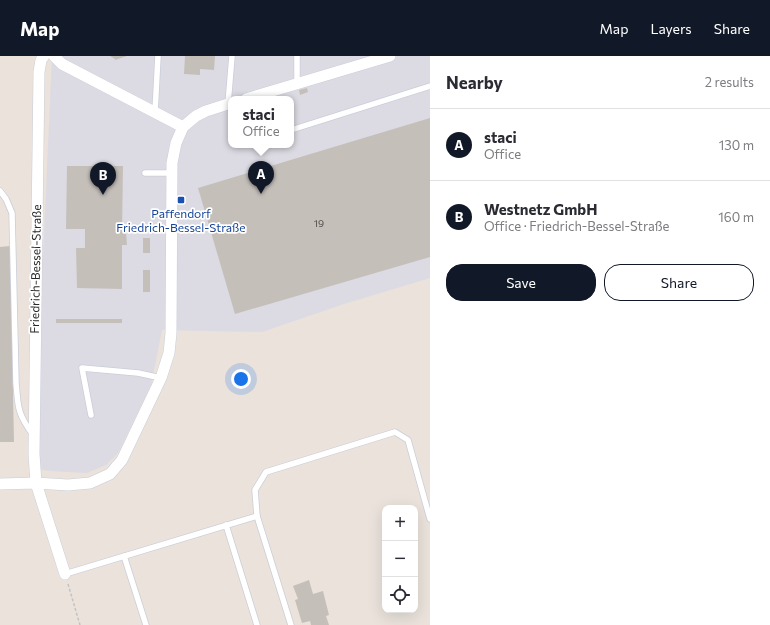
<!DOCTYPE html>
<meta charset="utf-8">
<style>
:root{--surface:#fff;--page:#f7f7f7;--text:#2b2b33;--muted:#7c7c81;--line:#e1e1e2;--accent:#111827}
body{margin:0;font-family:Commissioner,sans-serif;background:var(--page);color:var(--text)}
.controls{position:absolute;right:12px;bottom:12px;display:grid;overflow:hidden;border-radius:8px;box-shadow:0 4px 16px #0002}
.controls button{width:36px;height:36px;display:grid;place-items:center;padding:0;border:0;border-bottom:1px solid var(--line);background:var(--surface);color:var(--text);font:20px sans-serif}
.you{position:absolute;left:241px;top:323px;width:14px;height:14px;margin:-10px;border:3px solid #fff;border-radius:50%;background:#1a73e8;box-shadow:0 0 0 6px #1a73e833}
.badge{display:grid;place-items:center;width:26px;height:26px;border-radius:50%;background:var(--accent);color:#fff;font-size:13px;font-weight:700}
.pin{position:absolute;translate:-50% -33px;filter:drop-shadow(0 1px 2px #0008)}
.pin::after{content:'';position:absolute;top:21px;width:14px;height:12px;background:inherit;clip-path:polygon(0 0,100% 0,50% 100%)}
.popup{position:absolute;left:228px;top:40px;width:66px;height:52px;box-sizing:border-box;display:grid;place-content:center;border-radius:8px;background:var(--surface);filter:drop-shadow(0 1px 3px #0005);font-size:13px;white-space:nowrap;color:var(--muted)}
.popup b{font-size:15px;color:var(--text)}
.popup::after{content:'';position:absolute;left:50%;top:100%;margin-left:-8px;border:8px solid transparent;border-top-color:var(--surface)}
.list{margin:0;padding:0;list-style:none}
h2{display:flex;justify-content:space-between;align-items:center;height:52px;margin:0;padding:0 16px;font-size:17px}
h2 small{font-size:13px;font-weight:400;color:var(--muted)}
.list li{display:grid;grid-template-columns:26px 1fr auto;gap:12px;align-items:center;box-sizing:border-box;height:72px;padding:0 16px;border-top:1px solid var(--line)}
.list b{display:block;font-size:15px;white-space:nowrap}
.list p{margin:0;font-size:13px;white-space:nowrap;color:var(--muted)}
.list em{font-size:13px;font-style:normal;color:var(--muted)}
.actions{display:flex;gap:8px;padding:12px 16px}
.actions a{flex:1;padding:9px 0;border:1px solid var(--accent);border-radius:16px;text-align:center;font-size:14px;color:var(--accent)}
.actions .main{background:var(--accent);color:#fff}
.icon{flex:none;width:22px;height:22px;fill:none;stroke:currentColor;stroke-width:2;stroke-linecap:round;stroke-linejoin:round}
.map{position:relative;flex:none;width:430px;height:569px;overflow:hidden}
header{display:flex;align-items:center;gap:24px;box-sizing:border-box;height:56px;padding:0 20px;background:var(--accent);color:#fff}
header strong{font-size:19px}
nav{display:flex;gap:22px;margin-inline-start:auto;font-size:14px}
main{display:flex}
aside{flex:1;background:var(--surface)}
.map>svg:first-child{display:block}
</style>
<header>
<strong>Map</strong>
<nav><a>Map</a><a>Layers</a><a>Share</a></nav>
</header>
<main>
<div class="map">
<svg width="430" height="569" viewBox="0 0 430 569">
<rect width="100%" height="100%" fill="#eae2db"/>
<path fill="#dcdbe3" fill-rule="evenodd" d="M52,0H430V222L344,248L262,276L162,274L151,329L118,397L106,409L87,417L50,415L36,413L40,269ZM231,43H291V89H231Z"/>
<g fill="#c5bfba">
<polygon points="110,0 127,0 115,4 115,3"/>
<polygon points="185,0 215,0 214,14 200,13 200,19 184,18"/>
<polygon points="307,32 308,36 300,39 299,34"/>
<polygon points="430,62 430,201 235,258 198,132"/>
<polygon points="67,110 123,110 122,176 126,177 127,189 122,189 122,233 77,232 76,192 85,192 85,173 66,173"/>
<rect x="143" y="182" width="7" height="15"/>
<polygon points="10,190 14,386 0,386 0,191"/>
<rect x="143" y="214" width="7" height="22"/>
<rect x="56" y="263" width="66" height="4"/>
<polygon points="309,524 313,538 323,535 329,559 326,560 329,569 311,569 310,565 302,567 295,544 298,543 293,530"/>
</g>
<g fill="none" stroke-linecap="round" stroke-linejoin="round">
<g stroke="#c9ced9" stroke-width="7">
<g id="lane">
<polyline points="297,0 297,28"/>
<polyline points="228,48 232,0"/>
<polyline points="155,56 158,0"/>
<polyline points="291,74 430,30"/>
<polyline points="145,117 172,117"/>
<path d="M0,135L6,143L12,157L16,327C17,336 17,347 20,356C23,365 28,372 33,379"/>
<polyline points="91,359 82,312 138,317 161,322"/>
<polyline points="257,460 255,434 266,416 395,376 408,384 430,463"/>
<polyline points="226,469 257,569"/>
<polyline points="124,500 146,569"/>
<polyline points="65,518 257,460 291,569"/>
</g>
</g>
<g stroke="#c9ced9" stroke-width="12">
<g id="street">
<polyline points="44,0 41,4 39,16 34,398 36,427 65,518"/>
<polyline points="54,0 62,8 183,71"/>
<polyline points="246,43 390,0"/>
<polyline points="0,428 36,427 68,429 90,427 110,418 122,404 161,322 169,297 171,277 172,107 176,87 183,71 196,60 206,55 231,47"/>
</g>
</g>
<polyline stroke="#c3c3c3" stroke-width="1.5" stroke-dasharray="3 2" stroke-linecap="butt" points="68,528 80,569"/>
<use href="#lane" stroke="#fff" stroke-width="5.5"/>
<use href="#street" stroke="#fff" stroke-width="11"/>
</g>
<rect fill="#1a4fb4" stroke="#fff" stroke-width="1.5" x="177" y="140" width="8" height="8" rx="2"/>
<g text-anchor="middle" stroke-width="3.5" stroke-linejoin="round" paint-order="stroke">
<g font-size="10" fill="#4f4e4c">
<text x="319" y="171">19</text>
</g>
<g font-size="12" fill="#164399" stroke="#fff">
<text x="181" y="162">Paffendorf<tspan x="181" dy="14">Friedrich-Bessel-Straße</tspan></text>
</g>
<g font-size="12" fill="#282828" stroke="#fff">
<text transform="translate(36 213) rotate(-89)" y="4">Friedrich-Bessel-Straße</text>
</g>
</g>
</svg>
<div class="controls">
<button>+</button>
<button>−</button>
<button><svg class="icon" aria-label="locate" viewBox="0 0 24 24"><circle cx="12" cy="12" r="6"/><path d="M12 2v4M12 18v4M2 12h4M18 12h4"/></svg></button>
</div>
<div class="you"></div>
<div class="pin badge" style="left:261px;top:138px">A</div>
<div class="popup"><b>staci</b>Office</div>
<div class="pin badge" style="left:103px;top:139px">B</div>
</div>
<aside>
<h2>Nearby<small>2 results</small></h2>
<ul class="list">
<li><span class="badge">A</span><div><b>staci</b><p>Office</p></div><em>130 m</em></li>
<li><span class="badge">B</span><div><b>Westnetz GmbH</b><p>Office · Friedrich-Bessel-Straße</p></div><em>160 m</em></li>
</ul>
<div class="actions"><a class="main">Save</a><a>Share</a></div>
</aside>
</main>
